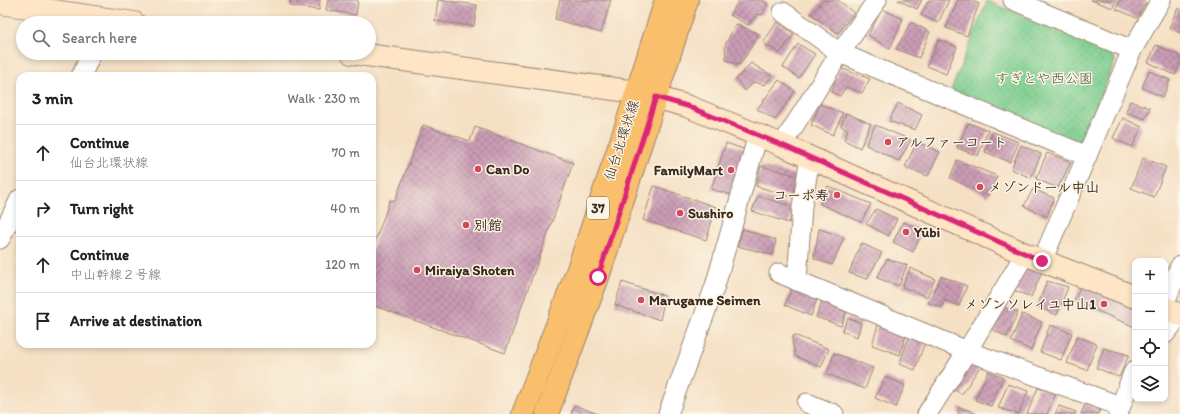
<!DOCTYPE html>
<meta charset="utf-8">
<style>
:root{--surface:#fff;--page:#f2f2f2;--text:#222;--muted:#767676;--line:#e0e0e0}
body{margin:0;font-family:Itim,"Klee One",sans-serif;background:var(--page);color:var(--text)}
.controls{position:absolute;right:12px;bottom:12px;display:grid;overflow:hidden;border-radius:8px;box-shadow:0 2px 6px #0003}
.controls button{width:36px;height:36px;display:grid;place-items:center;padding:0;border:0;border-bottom:1px solid var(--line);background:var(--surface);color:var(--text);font:20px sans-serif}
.stop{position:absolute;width:12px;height:12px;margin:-9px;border:3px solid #db2777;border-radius:50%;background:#fff}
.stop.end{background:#db2777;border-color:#fff;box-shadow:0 1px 4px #0008}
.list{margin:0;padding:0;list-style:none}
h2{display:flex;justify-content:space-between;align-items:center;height:52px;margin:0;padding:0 16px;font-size:17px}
h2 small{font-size:13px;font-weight:400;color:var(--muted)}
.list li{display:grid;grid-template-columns:26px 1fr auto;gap:12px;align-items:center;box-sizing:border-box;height:56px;padding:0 16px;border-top:1px solid var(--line)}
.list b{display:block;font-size:15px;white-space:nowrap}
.list p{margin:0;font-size:13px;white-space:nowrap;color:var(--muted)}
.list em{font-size:13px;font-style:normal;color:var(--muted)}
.icon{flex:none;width:22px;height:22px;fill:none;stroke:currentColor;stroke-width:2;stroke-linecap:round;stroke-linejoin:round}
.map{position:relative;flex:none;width:1180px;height:414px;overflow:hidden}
.search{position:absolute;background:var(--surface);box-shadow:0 2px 6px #0003;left:16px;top:16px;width:360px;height:44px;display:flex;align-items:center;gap:10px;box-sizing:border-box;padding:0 14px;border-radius:22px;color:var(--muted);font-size:15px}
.panel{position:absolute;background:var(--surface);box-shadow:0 2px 6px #0003;left:16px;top:72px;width:360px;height:276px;border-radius:12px}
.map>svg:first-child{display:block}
</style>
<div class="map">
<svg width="1180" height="414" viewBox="0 0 1180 414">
<defs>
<pattern id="grass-dots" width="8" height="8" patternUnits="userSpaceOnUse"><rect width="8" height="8" fill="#7ccd8f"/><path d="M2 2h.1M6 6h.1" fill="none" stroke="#6cb07b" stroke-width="1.8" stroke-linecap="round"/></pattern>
<pattern id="building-cross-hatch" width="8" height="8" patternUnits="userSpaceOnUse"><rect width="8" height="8" fill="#cb9cb6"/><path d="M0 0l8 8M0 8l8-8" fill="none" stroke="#a67f93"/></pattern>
</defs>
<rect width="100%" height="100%" fill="#fcf5e5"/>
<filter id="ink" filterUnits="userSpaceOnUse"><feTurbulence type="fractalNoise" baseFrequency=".025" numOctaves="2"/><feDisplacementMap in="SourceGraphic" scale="8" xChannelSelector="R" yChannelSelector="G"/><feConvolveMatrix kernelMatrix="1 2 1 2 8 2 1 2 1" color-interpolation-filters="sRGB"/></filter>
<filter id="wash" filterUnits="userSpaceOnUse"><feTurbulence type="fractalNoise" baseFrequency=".012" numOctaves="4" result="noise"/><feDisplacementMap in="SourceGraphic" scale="16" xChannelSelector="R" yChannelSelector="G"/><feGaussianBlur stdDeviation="0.9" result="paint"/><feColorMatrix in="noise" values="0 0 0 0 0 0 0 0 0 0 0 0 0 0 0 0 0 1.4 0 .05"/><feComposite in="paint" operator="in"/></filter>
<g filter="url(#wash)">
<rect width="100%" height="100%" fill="#f5e0c4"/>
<polygon fill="url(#grass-dots)" stroke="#5c7c56" points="987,1 1110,51 1115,61 1082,140 1069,143 951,90"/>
<g id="blocks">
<g fill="url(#building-cross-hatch)">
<polygon points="291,0 320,0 319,10 290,6"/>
<polygon points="328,0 358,0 356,15 326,10"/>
<polygon points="438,0 477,5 474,26 435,21"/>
<polygon points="560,0 611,0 601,33 555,19"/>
<polygon points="739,0 762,0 768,4 762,15 757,14 748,25 730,15"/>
<polygon points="823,0 838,0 854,13 838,33 811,14"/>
<polygon points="898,0 922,0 917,9"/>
<polygon points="929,0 949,0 938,23 921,15"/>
<polygon points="958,0 970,0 979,4 967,36 946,28"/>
<polygon points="1091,0 1116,0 1113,8"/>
<polygon points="1120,0 1139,0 1146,3 1137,18 1116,9"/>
<polygon points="1178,8 1180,9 1180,33 1169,28"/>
<polygon points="882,9 903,19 890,49 868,35"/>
<polygon points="777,22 794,34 780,53 763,43"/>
<polygon points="911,22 930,32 919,58 896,49"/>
<polygon points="736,24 759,34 740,65 726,60 725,45"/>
<polygon points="939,40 957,47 946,74 927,66"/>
<polygon points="798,44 815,54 799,78 783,67"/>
<polygon points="1156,45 1180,56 1180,64 1175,75 1148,62"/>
<polygon points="751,63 772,76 765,85 754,82 745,91 736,79"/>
<polygon points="840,68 870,79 862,93 846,87 840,96 831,92"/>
<polygon points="1149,71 1170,80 1163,97 1142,88"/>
<polygon points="779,80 795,91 775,120 757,109"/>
<polygon points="1130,101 1150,108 1145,119 1126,112"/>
<polygon points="898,103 922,115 915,130 889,121"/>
<polygon points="820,104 843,113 833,135 811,125"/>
<polygon points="846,113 871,124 860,148 844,140 848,130 841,126"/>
<polygon points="1123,118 1142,127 1132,147 1113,138"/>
<polygon points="968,123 988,130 978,156 957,148"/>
<polygon points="423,125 470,141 475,127 573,163 505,353 372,305 372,250 390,200 395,201"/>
<polygon points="875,125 911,140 899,161 866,145"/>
<polygon points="993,132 1019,142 1010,162 985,152"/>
<polygon points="917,142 940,152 928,176 905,167"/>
<polygon points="726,143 749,151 735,196 711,189"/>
<polygon points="1021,145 1041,154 1031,178 1011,169"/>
<polygon points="1047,153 1071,162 1058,188 1036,179"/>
<polygon points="1143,158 1166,167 1154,197 1131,188"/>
<polygon points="957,160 997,176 988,196 950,178"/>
<polygon points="761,166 802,177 795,198 756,186"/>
<polygon points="654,186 716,207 706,240 643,220"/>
<polygon points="828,186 871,204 861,222 820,204"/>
<polygon points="1033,189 1054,198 1047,217 1024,206"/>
<polygon points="758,196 794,207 789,223 752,211"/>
<polygon points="876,209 897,219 889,236 866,224"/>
<polygon points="903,222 923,230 913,252 893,242"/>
<polygon points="743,229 776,240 773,255 737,246"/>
<polygon points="819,229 844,237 832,265 814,258"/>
<polygon points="861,243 882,253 867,279 849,273"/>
<polygon points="887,259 907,265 899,286 877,278"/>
<polygon points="1023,265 1042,272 1031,297 1013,290"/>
<polygon points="910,268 935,279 927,297 902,287"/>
<polygon points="941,276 967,286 959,306 945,300 942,307 928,303"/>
<polygon points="1047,281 1068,287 1057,315 1037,307"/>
<polygon points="622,282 665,296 660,320 615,305"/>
<polygon points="1081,284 1135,307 1135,327 1074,301"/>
<polygon points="792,287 817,299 811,316 785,305"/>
<polygon points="822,301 847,310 841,326 816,317"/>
<polygon points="999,306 1018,312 1007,337 988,327"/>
<polygon points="1022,314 1042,322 1031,350 1011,341"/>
<polygon points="848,318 861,323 857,337 842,331"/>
<polygon points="878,325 906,335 900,355 872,345"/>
<polygon points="1050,325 1072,333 1061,360 1040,352"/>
<polygon points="794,335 829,349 821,367 795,356 792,339"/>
<polygon points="1077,336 1097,344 1087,370 1067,363"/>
<polygon points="909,338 925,342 915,370 899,364"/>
<polygon points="1104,348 1129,355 1119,377 1096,368"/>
<polygon points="834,353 873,368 865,389 827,374"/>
<polygon points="967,360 981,365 962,394 950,388"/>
<polygon points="988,371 1003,377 991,406 975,400"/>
<polygon points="885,377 905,385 896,407 875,398"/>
<polygon points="1008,384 1028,391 1019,414 998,408"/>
<polygon points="1038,388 1056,393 1047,414 1027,414"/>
<polygon points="1085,404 1100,409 1098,414 1081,414"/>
<polygon points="574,405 598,414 571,414"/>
<polygon points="1059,406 1076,412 1075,414 1055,414"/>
<polygon points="959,407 977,414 958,414"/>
</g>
</g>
</g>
<g filter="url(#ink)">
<use href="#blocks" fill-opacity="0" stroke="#988571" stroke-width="1"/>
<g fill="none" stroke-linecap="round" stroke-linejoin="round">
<g stroke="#988571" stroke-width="21">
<g id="street">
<polyline points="1013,0 1132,50"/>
<polyline points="783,12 840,53 1087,156"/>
<polyline points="81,76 92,53"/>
<polyline points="782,145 840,53 877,0"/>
<polyline points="0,239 20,199"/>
<polyline points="1042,261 1132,50 1161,0"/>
<polyline points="779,273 967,351 1120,406"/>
<polyline points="797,281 802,207 810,157"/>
<polyline points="1165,302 1180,266"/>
<polyline points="1165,334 1180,315"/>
<polyline points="807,403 834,414"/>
<polyline points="668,414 715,286 758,135"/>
<polyline points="927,414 967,351 1025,254"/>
<polyline points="1118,414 1133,373 1135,370"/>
</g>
</g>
<g stroke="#988571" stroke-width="24">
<g id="secondary">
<polyline points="0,3 134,23"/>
<polyline points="352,53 636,92 687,106 782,145 1025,254 1135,297"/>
<polyline points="1165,308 1180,315"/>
</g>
</g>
<g stroke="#988571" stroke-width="24">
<g id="primary">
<polyline points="523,414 577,272 626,126 666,0"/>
<polyline points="547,414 598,277 687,0"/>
</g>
</g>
<use href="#street" stroke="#fff" stroke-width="19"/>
<use href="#secondary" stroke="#fde5c5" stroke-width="22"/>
<use href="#primary" stroke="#f9bf6d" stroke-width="22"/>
</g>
</g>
<g fill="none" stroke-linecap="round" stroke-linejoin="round" filter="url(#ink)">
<polyline stroke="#db2777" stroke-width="5" points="598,277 656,97 687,106 782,145 1042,261"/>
</g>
<g fill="#d1495b" stroke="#fcf5e5" stroke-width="1.5">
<circle cx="888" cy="142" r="4"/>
<circle cx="478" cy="169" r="4"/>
<circle cx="731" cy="170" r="4"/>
<circle cx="980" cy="187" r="4"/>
<circle cx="837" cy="195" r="4"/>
<circle cx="680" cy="213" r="4"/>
<circle cx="466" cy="225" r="4"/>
<circle cx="906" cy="232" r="4"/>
<circle cx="417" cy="270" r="4"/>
<circle cx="641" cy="300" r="4"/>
<circle cx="1104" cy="304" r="4"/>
</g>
<g text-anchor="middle" stroke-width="3" stroke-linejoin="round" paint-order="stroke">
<rect fill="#fcf5e5" stroke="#75675a" stroke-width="1" x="587" y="197" width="22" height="22" rx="3"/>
<g font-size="13" font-weight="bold" fill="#3b2a1e">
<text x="598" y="213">37</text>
</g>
<g font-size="14" fill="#4e5b40" stroke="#fcf5e5">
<text x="1044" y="83">すぎとや西公園</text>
</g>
<g font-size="14" fill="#3b2a1e" stroke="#fcf5e5">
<text transform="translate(621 140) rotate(-72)" y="5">仙台北環状線</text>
</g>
<g font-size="14" font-weight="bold" fill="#3b2a1e" stroke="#fcf5e5" text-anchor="start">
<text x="896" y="147">アルファーコート</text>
<text x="486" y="174">Can Do</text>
<text x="723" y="175" text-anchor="end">FamilyMart</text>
<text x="988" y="192">メゾンドール中山</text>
<text x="829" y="200" text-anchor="end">コーポ寿</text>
<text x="688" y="218">Sushiro</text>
<text x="474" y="230">別館</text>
<text x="914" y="237">Yūbi</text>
<text x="425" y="275">Miraiya Shoten</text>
<text x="649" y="305">Marugame Seimen</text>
<text x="1096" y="309" text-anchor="end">メゾンソレイユ中山1</text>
</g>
</g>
</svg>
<div class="controls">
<button>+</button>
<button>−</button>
<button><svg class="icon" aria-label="locate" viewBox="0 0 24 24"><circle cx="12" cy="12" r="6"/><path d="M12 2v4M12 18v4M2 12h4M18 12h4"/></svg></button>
<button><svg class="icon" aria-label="layers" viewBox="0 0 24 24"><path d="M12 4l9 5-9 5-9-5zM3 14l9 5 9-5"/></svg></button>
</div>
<div class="stop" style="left:598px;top:277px"></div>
<div class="stop end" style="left:1042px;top:261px"></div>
<div class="search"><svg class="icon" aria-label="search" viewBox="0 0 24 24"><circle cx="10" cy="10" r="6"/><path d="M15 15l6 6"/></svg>Search here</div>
<section class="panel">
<h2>3 min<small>Walk · 230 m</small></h2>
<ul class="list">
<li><svg class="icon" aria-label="ahead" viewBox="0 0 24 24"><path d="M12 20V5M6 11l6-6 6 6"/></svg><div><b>Continue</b><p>仙台北環状線</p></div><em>70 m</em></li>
<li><svg class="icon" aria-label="right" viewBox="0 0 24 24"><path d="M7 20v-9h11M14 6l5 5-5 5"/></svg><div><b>Turn right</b></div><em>40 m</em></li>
<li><svg class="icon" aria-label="ahead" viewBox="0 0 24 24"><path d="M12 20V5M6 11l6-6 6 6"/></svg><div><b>Continue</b><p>中山幹線２号線</p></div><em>120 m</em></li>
<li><svg class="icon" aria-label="arrive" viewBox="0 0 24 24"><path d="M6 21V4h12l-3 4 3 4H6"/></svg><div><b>Arrive at destination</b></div></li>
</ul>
</section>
</div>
